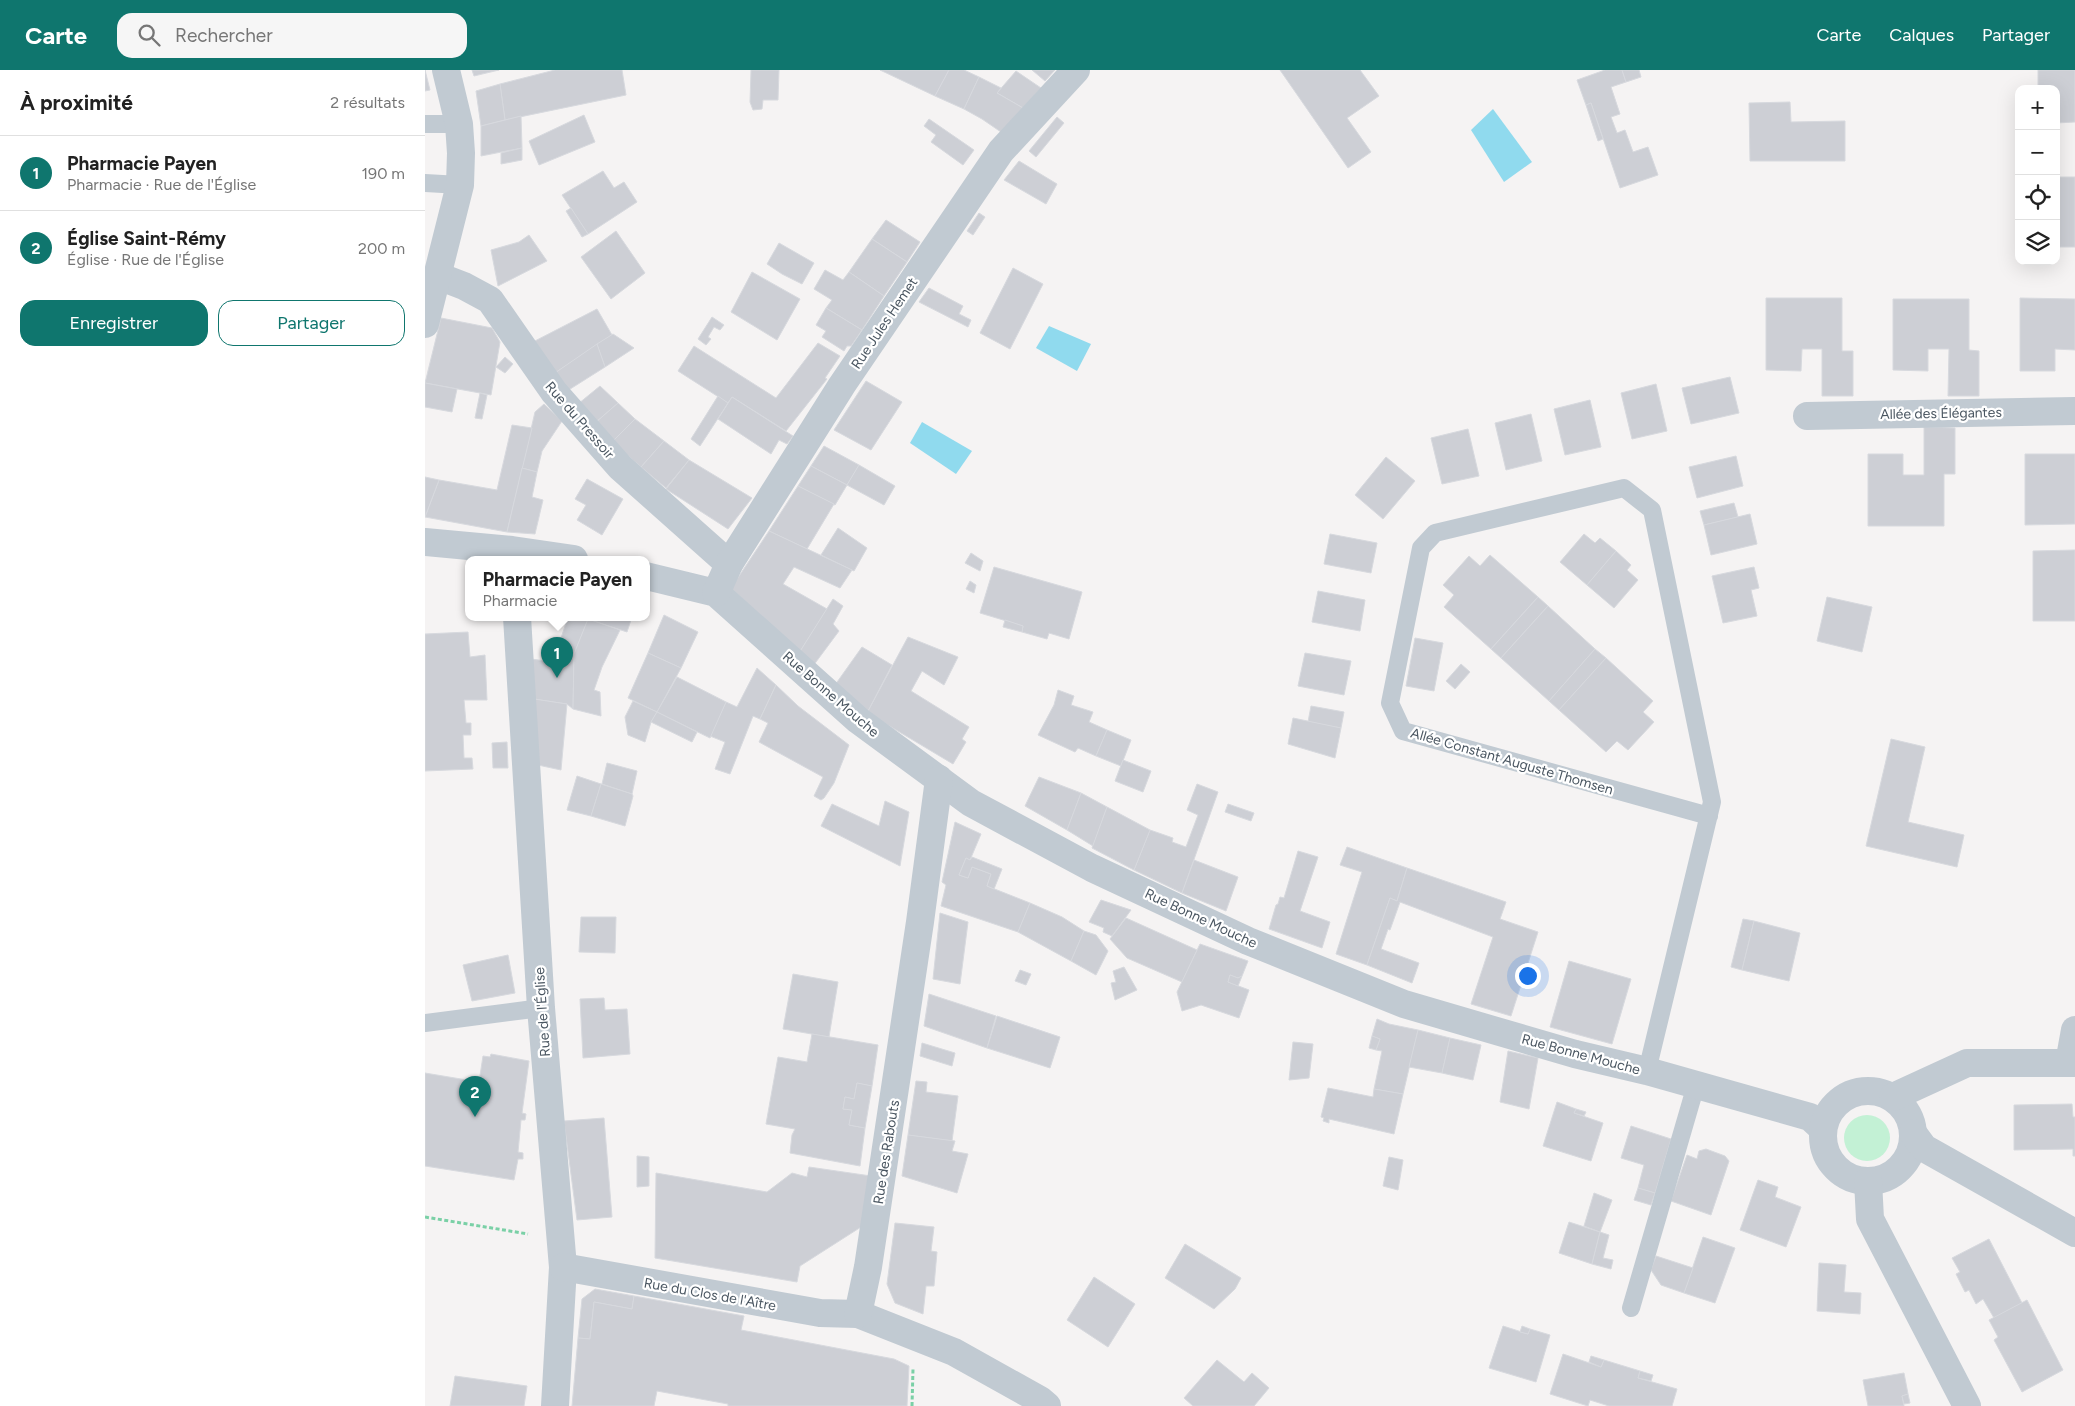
<!DOCTYPE html>
<html lang="fr">
<meta charset="utf-8">
<style>
:root{--surface:#fff;--page:#f6f6f6;--text:#222;--muted:#767676;--line:#e0e0e0;--accent:#0f766e}
body{margin:0;font-family:Figtree,sans-serif;background:var(--page);color:var(--text)}
.controls{position:absolute;right:15px;top:15px;display:grid;overflow:hidden;border-radius:10px;box-shadow:0 5px 20px #0002}
.controls button{width:45px;height:45px;display:grid;place-items:center;padding:0;border:0;border-bottom:1px solid var(--line);background:var(--surface);color:var(--text);font:25px sans-serif}
.you{position:absolute;left:1102px;top:905px;width:18px;height:18px;margin:-12px;border:4px solid #fff;border-radius:50%;background:#1a73e8;box-shadow:0 0 0 8px #1a73e833}
.badge{display:grid;place-items:center;width:32px;height:32px;border-radius:50%;background:var(--accent);color:#fff;font-size:16px;font-weight:700}
.pin{position:absolute;translate:-50% -41px;filter:drop-shadow(0 1px 2px #0008)}
.pin::after{content:'';position:absolute;top:26px;width:18px;height:15px;background:inherit;clip-path:polygon(0 0,100% 0,50% 100%)}
.popup{position:absolute;left:40px;top:486px;width:185px;height:65px;box-sizing:border-box;display:grid;place-content:center;border-radius:10px;background:var(--surface);filter:drop-shadow(0 1px 4px #0005);font-size:16px;white-space:nowrap;color:var(--muted)}
.popup b{font-size:19px;color:var(--text)}
.popup::after{content:'';position:absolute;left:50%;top:100%;margin-left:-10px;border:10px solid transparent;border-top-color:var(--surface)}
.list{margin:0;padding:0;list-style:none}
h2{display:flex;justify-content:space-between;align-items:center;height:65px;margin:0;padding:0 20px;font-size:21px}
h2 small{font-size:16px;font-weight:400;color:var(--muted)}
.list li{display:grid;grid-template-columns:32px 1fr auto;gap:15px;align-items:center;box-sizing:border-box;height:75px;padding:0 20px;border-top:1px solid var(--line)}
.list b{display:block;font-size:19px;white-space:nowrap}
.list p{margin:0;font-size:16px;white-space:nowrap;color:var(--muted)}
.list em{font-size:16px;font-style:normal;color:var(--muted)}
.actions{display:flex;gap:10px;padding:15px 20px}
.actions a{flex:1;padding:11px 0;border:1px solid var(--accent);border-radius:15px;text-align:center;font-size:18px;color:var(--accent)}
.actions .main{background:var(--accent);color:#fff}
.icon{flex:none;width:28px;height:28px;fill:none;stroke:currentColor;stroke-width:2;stroke-linecap:round;stroke-linejoin:round}
.map{position:relative;flex:none;width:1650px;height:1336px;overflow:hidden}
header{display:flex;align-items:center;gap:30px;box-sizing:border-box;height:70px;padding:0 25px;background:var(--accent);color:#fff}
header strong{font-size:24px}
nav{display:flex;gap:28px;margin-inline-start:auto;font-size:18px}
.search{width:350px;height:45px;background:var(--page);display:flex;align-items:center;gap:12px;box-sizing:border-box;padding:0 18px;border-radius:15px;color:var(--muted);font-size:19px}
main{display:flex}
aside{flex:1;background:var(--surface)}
.map>svg:first-child{display:block}
</style>
<header>
<strong>Carte</strong>
<div class="search"><svg class="icon" aria-label="search" viewBox="0 0 24 24"><circle cx="10" cy="10" r="6"/><path d="M15 15l6 6"/></svg>Rechercher</div>
<nav><a>Carte</a><a>Calques</a><a>Partager</a></nav>
</header>
<main>
<aside>
<h2>À proximité<small>2 résultats</small></h2>
<ul class="list">
<li><span class="badge">1</span><div><b>Pharmacie Payen</b><p>Pharmacie · Rue de l'Église</p></div><em>190 m</em></li>
<li><span class="badge">2</span><div><b>Église Saint-Rémy</b><p>Église · Rue de l'Église</p></div><em>200 m</em></li>
</ul>
<div class="actions"><a class="main">Enregistrer</a><a>Partager</a></div>
</aside>
<div class="map">
<svg width="1650" height="1336" viewBox="0 0 1650 1336">
<rect width="100%" height="100%" fill="#f5f3f3"/>
<circle fill="#c3f1d5" cx="1442" cy="1068" r="23"/>
<g fill="#90daee">
<polygon points="1068,39 1107,92 1079,112 1046,60"/>
<polygon points="624,256 666,274 652,301 611,278"/>
<polygon points="497,352 547,381 531,404 485,373"/>
</g>
<g fill="#cdcfd5" stroke="#d7d9de">
<polygon points="0,0 5,20 0,21"/>
<polygon points="47,0 74,0 49,6"/>
<polygon points="130,0 197,0 201,25 80,50 75,14"/>
<polygon points="326,0 354,0 353,30 338,30 337,39 328,40 325,32"/>
<polygon points="455,0 524,0 510,26"/>
<polygon points="524,0 539,0 554,7 539,39 510,26"/>
<polygon points="607,0 630,0 620,11"/>
<polygon points="855,0 935,0 954,26 922,48 946,82 923,98"/>
<polygon points="1180,0 1197,0 1201,12 1186,17 1195,44 1186,47 1192,63 1200,60 1208,82 1223,77 1233,105 1195,118 1166,33 1161,35 1152,10"/>
<polygon points="1197,0 1214,0 1216,7 1201,12"/>
<polygon points="1613,0 1650,0 1650,52 1631,53 1631,19 1613,19"/>
<polygon points="591,1 616,18 598,38 572,23"/>
<polygon points="554,7 576,18 572,23 598,38 576,62 557,49 539,39"/>
<polygon points="75,14 80,50 56,56 51,21"/>
<polygon points="1365,32 1366,52 1420,51 1420,91 1325,91 1324,33"/>
<polygon points="1166,33 1178,69 1173,71 1161,35"/>
<polygon points="159,45 170,72 114,95 104,71"/>
<polygon points="96,46 97,78 56,86 56,56"/>
<polygon points="632,47 639,53 611,87 604,81"/>
<polygon points="504,49 549,80 538,95 506,72 511,65 499,56"/>
<polygon points="97,78 97,90 76,94 76,83"/>
<polygon points="594,91 632,114 621,134 579,110"/>
<polygon points="178,101 189,118 199,112 212,132 163,164 137,125"/>
<rect x="1631" y="107" width="19" height="70"/>
<polygon points="146,138 163,164 157,167 141,141"/>
<polygon points="554,143 560,147 548,165 542,161"/>
<polygon points="461,150 495,172 482,192 447,169"/>
<polygon points="191,161 220,203 186,229 156,187"/>
<polygon points="104,165 122,191 73,216 66,180 94,172"/>
<polygon points="447,169 482,192 459,226 424,202"/>
<polygon points="354,173 389,193 377,214 357,204 342,194"/>
<polygon points="588,198 618,214 585,279 555,263"/>
<polygon points="400,200 418,210 424,202 459,226 437,260 401,238 407,230 389,219"/>
<polygon points="327,202 375,229 352,270 306,242"/>
<polygon points="504,218 538,236 534,244 546,250 543,257 494,232"/>
<polygon points="1341,228 1417,228 1417,281 1428,281 1428,326 1397,326 1397,279 1377,279 1376,301 1341,300"/>
<polygon points="1595,228 1650,229 1650,280 1630,279 1630,301 1595,301"/>
<polygon points="1468,229 1544,229 1544,280 1554,281 1554,326 1523,326 1524,279 1503,279 1503,301 1468,300"/>
<polygon points="401,238 437,260 426,276 422,276 419,281 397,267 401,261 391,255"/>
<polygon points="172,239 187,265 127,305 106,273"/>
<polygon points="287,247 299,255 295,260 289,257 283,267 286,269 281,275 273,269"/>
<polygon points="16,248 67,258 75,272 66,325 0,313"/>
<polygon points="188,264 209,278 180,297 172,274"/>
<polygon points="393,273 415,286 400,308 402,309 361,361 307,327 303,333 253,301 269,276 351,328"/>
<polygon points="172,274 180,297 142,321 127,305"/>
<polygon points="80,287 88,294 80,303 71,297"/>
<polygon points="1305,307 1314,343 1266,354 1257,318"/>
<polygon points="441,311 477,332 446,380 409,360"/>
<polygon points="0,313 32,319 27,342 0,337"/>
<polygon points="1231,314 1242,361 1207,369 1196,323"/>
<polygon points="175,316 193,333 170,353 153,334"/>
<polygon points="55,323 62,325 57,349 50,348"/>
<polygon points="293,326 303,333 275,376 266,369"/>
<polygon points="307,327 368,366 362,374 354,370 346,384 293,349"/>
<polygon points="1165,330 1176,377 1140,385 1129,339"/>
<polygon points="193,333 210,349 187,372 170,353"/>
<polygon points="119,334 137,351 117,381 112,402 97,398 110,342"/>
<polygon points="1106,344 1117,391 1081,400 1070,353"/>
<polygon points="210,349 239,371 216,397 187,372"/>
<polygon points="87,355 107,358 82,462 0,447 14,410 72,420"/>
<polygon points="1499,357 1530,358 1530,404 1519,404 1519,456 1443,456 1443,384 1478,384 1478,405 1499,405"/>
<polygon points="1043,359 1054,406 1017,414 1006,368"/>
<polygon points="239,371 264,390 241,418 216,397"/>
<polygon points="399,376 434,395 422,415 386,396"/>
<polygon points="1600,384 1650,384 1650,454 1600,455"/>
<polygon points="1311,386 1318,416 1272,428 1264,397"/>
<polygon points="961,387 990,411 958,449 930,425"/>
<polygon points="264,390 327,428 303,459 241,419"/>
<polygon points="434,395 470,416 459,435 422,415"/>
<polygon points="386,396 422,415 410,435 373,416"/>
<polygon points="97,398 112,402 107,427 118,430 110,464 82,462"/>
<polygon points="0,407 14,410 0,447"/>
<polygon points="162,409 198,429 177,465 152,450 161,435 150,429"/>
<polygon points="373,416 409,434 382,479 344,461"/>
<polygon points="1309,433 1313,447 1279,455 1275,441"/>
<polygon points="1325,444 1332,474 1286,485 1279,455"/>
<polygon points="413,458 442,478 429,501 396,485"/>
<polygon points="344,461 427,500 415,518 369,497 358,514 402,539 374,583 306,518"/>
<polygon points="905,464 952,473 946,503 899,494"/>
<polygon points="1159,464 1170,473 1175,468 1191,481 1162,515 1135,492"/>
<polygon points="1650,480 1650,551 1608,551 1608,481"/>
<polygon points="1191,481 1206,495 1202,500 1213,510 1189,538 1162,515"/>
<polygon points="546,483 558,491 555,501 540,493"/>
<polygon points="1065,485 1113,527 1066,579 1019,537 1029,525 1018,515 1044,486 1055,496"/>
<polygon points="569,497 657,522 644,569 624,563 622,569 597,562 598,556 555,543"/>
<polygon points="1329,497 1334,518 1326,520 1332,546 1298,553 1287,506"/>
<polygon points="545,511 551,515 549,523 541,519"/>
<polygon points="893,521 940,530 935,561 887,552"/>
<polygon points="1113,527 1123,536 1076,588 1066,579"/>
<polygon points="1402,527 1447,537 1437,582 1392,571"/>
<polygon points="408,529 418,536 408,554 414,561 388,596 374,583"/>
<polygon points="1123,536 1170,579 1124,631 1076,588"/>
<polygon points="239,545 273,562 256,598 223,583"/>
<polygon points="143,547 164,547 149,584 148,639 142,634 109,629 106,589 128,592"/>
<polygon points="164,547 207,547 202,562 163,549"/>
<polygon points="163,549 195,560 177,597 169,620 175,622 176,646 148,639 149,584"/>
<polygon points="580,550 598,556 597,562 578,557"/>
<polygon points="43,562 45,587 60,585 62,630 39,630 41,653 46,653 46,665 38,665 39,688 47,688 48,699 0,701 0,564"/>
<polygon points="483,567 533,587 519,615 497,601 486,621 544,657 537,669 541,672 528,694 456,651 443,641"/>
<polygon points="990,568 1018,573 1009,621 981,616"/>
<polygon points="437,577 467,595 443,641 410,615"/>
<polygon points="1170,579 1181,588 1134,640 1124,631"/>
<polygon points="223,583 256,598 232,642 203,628"/>
<polygon points="880,583 926,591 919,625 873,616"/>
<polygon points="1181,588 1228,631 1218,642 1229,652 1203,680 1192,671 1181,682 1134,640"/>
<polygon points="1036,594 1045,602 1030,619 1021,611"/>
<polygon points="332,598 351,615 335,649 328,646 305,704 290,699 300,672 285,666 301,632 312,637"/>
<polygon points="252,607 301,632 285,668 232,642"/>
<polygon points="351,615 373,636 424,675 409,713 399,728 396,730 389,726 398,707 334,672 343,653 335,649"/>
<polygon points="633,620 649,626 646,635 668,642 664,652 682,660 671,686 653,678 650,682 613,665 629,635"/>
<polygon points="109,629 142,634 136,700 113,695"/>
<polygon points="208,631 232,642 226,652 220,672 203,665 200,647"/>
<polygon points="886,636 919,642 916,658 883,652"/>
<polygon points="232,642 272,662 267,672 226,652"/>
<polygon points="868,648 916,658 910,688 863,674"/>
<polygon points="682,660 706,670 696,696 671,686"/>
<polygon points="1466,669 1500,677 1483,752 1539,765 1532,797 1441,776"/>
<polygon points="82,672 83,698 68,698 67,673"/>
<polygon points="698,690 726,701 718,722 690,711"/>
<polygon points="182,693 212,701 207,724 177,714"/>
<polygon points="152,706 176,714 166,746 142,740"/>
<polygon points="614,707 656,723 642,760 600,736"/>
<polygon points="176,714 207,724 208,726 200,756 166,746"/>
<polygon points="772,714 793,722 757,823 709,800 725,760 748,768 747,772 761,777 773,745 762,740"/>
<polygon points="656,723 682,737 668,776 642,760"/>
<polygon points="460,731 484,742 475,796 396,756 407,734 454,756"/>
<polygon points="803,734 829,743 826,751 800,742"/>
<polygon points="682,737 725,760 709,800 667,778"/>
<polygon points="530,752 556,764 545,790 541,788 534,805 543,808 547,797 566,804 562,816 605,833 593,862 516,836 521,815 517,812"/>
<polygon points="922,777 982,798 972,831 965,828 942,895 911,884 937,802 915,795"/>
<polygon points="873,781 893,787 875,841 905,852 897,878 844,859 851,835 853,834 855,827 859,828"/>
<polygon points="547,787 577,799 569,819 562,816 566,804 547,797 543,808 534,805 541,788 545,790"/>
<polygon points="769,790 813,807 801,841 757,823"/>
<polygon points="982,798 1081,832 1075,849 1113,862 1086,946 1046,934 1068,867 975,832 965,860 963,859 956,879 994,893 987,913 942,895 965,828 972,831"/>
<polygon points="676,830 706,840 687,866 678,862 679,858 664,852"/>
<polygon points="605,833 637,847 659,861 646,891 593,862"/>
<polygon points="515,843 543,852 535,914 508,909"/>
<polygon points="156,847 191,847 190,883 154,882"/>
<polygon points="701,848 772,880 757,912 702,888 685,869"/>
<polygon points="1318,849 1329,851 1317,900 1306,897"/>
<polygon points="1329,851 1375,863 1364,911 1317,900"/>
<polygon points="659,861 671,865 683,881 671,905 646,891"/>
<polygon points="775,874 823,891 817,906 813,908 805,905 803,912 824,920 814,948 776,935 757,941 752,922"/>
<polygon points="83,885 90,923 47,931 38,895"/>
<polygon points="1144,891 1206,909 1187,974 1125,957"/>
<polygon points="699,897 712,920 690,930 686,913 691,912 688,901"/>
<polygon points="595,900 606,904 601,915 590,911"/>
<polygon points="368,904 413,912 404,967 358,959"/>
<polygon points="805,905 813,908 817,906 813,916 803,912"/>
<polygon points="504,924 571,946 562,978 499,956"/>
<polygon points="179,928 180,940 202,939 205,984 158,988 155,929"/>
<polygon points="572,946 635,967 625,998 562,978"/>
<polygon points="952,949 964,954 993,960 978,1024 949,1019 957,981 951,980 955,969 947,966"/>
<polygon points="993,960 1025,968 1017,1003 984,997"/>
<polygon points="387,964 453,975 447,1016 432,1013 429,1029 420,1027 418,1039 427,1040 424,1055 440,1058 435,1096 365,1083 367,1065 370,1059 341,1054 353,987 382,992"/>
<polygon points="947,966 955,969 951,980 944,978"/>
<polygon points="1025,968 1056,975 1048,1010 1017,1003"/>
<polygon points="868,972 888,974 884,1008 864,1010"/>
<polygon points="497,973 530,983 527,996 495,986"/>
<polygon points="1083,981 1113,988 1104,1039 1075,1032"/>
<polygon points="66,984 104,991 97,1043 101,1044 100,1050 96,1050 93,1082 98,1083 98,1089 93,1089 89,1110 0,1096 0,1003 54,1012 58,986 65,987"/>
<polygon points="491,1011 502,1012 501,1022 533,1026 527,1071 483,1065"/>
<polygon points="432,1013 447,1016 440,1058 424,1055 427,1040 418,1039 420,1027 429,1029"/>
<polygon points="903,1018 948,1027 949,1019 978,1024 969,1064 904,1049 904,1053 898,1051 899,1048 896,1047"/>
<polygon points="1132,1032 1151,1039 1149,1043 1178,1053 1166,1091 1118,1076"/>
<polygon points="1647,1034 1648,1047 1650,1047 1650,1086 1648,1086 1648,1079 1589,1080 1589,1035"/>
<polygon points="1151,1039 1161,1042 1159,1046 1149,1043"/>
<polygon points="179,1048 187,1147 152,1150 139,1051"/>
<polygon points="1206,1056 1246,1069 1230,1123 1213,1118 1219,1095 1196,1088"/>
<polygon points="483,1065 530,1071 527,1081 543,1084 532,1123 477,1106"/>
<polygon points="1281,1079 1300,1086 1304,1091 1286,1145 1246,1131 1262,1085 1272,1089 1274,1081"/>
<polygon points="212,1086 224,1087 224,1116 212,1117"/>
<polygon points="964,1087 978,1090 973,1120 958,1116"/>
<polygon points="384,1097 446,1106 436,1157 375,1196 372,1212 230,1188 231,1103 342,1122 367,1103 382,1107"/>
<polygon points="1333,1110 1353,1117 1350,1127 1376,1137 1361,1177 1315,1160"/>
<polygon points="1213,1118 1230,1123 1226,1135 1209,1130"/>
<polygon points="1169,1123 1187,1130 1175,1162 1159,1156"/>
<polygon points="1144,1152 1175,1162 1167,1194 1134,1183"/>
<polygon points="470,1153 509,1157 506,1181 512,1182 509,1216 501,1216 498,1244 470,1233 462,1214"/>
<polygon points="1175,1162 1184,1165 1178,1188 1188,1190 1186,1199 1167,1194"/>
<polygon points="1278,1167 1310,1178 1290,1233 1259,1223"/>
<polygon points="1564,1169 1597,1233 1569,1248 1558,1229 1551,1234 1544,1220 1540,1222 1531,1204 1535,1202 1527,1188"/>
<polygon points="760,1174 816,1208 810,1219 789,1239 740,1208"/>
<polygon points="1231,1186 1268,1198 1259,1223 1236,1215 1226,1200"/>
<polygon points="1394,1193 1421,1195 1419,1222 1436,1223 1435,1244 1392,1241"/>
<polygon points="669,1207 710,1234 683,1277 642,1250"/>
<polygon points="170,1219 209,1226 207,1239 169,1232 165,1269 153,1268 157,1229"/>
<polygon points="209,1226 319,1246 316,1260 469,1289 484,1296 482,1336 303,1336 303,1334 232,1321 229,1336 147,1336 153,1268 165,1269 169,1232 207,1239"/>
<polygon points="1602,1230 1638,1300 1597,1322 1569,1270 1573,1267 1564,1250"/>
<polygon points="1078,1256 1103,1264 1105,1259 1125,1265 1111,1312 1064,1298"/>
<polygon points="1097,1256 1105,1259 1103,1264 1095,1262"/>
<polygon points="1138,1284 1176,1297 1179,1290 1215,1301 1213,1308 1252,1319 1247,1336 1184,1336 1165,1330 1163,1336 1125,1324"/>
<polygon points="1166,1286 1179,1290 1176,1297 1164,1292"/>
<polygon points="792,1290 819,1312 827,1303 844,1318 829,1336 768,1336 759,1328"/>
<polygon points="1215,1301 1228,1305 1226,1311 1213,1308"/>
<polygon points="1479,1303 1483,1324 1477,1326 1479,1336 1443,1336 1438,1310"/>
<polygon points="30,1306 102,1316 99,1336 25,1336"/>
<polygon points="1483,1324 1485,1333 1479,1334 1477,1326"/>
</g>
<g fill="none" stroke-linecap="round" stroke-linejoin="round">
<g stroke="#7ad0a6" stroke-width="3" stroke-dasharray="4 2.5" stroke-linecap="butt">
<polyline points="0,1147 103,1164"/>
<polyline points="487,1336 488,1299"/>
</g>
<g stroke="#c1cad2" stroke-width="18">
<polyline points="0,54 34,54"/>
<polyline points="0,113 35,115"/>
<polyline points="0,953 116,938"/>
<polyline points="1222,1001 1287,732 1227,440 1199,418 1010,463 996,478 965,633 978,661 1284,746"/>
<polyline points="1206,1238 1271,1015"/>
</g>
<g stroke="#c1cad2" stroke-width="28">
<polyline points="13,206 39,216 65,230 129,322 195,397 304,494"/>
<polyline points="0,254 35,115 36,83 34,54 21,0"/>
<polyline points="1382,346 1650,341"/>
<polyline points="0,472 87,480 149,489"/>
<polyline points="221,506 291,523 433,650 546,733 667,798 823,871 979,934 1150,984 1222,1001 1385,1047 1398,1059"/>
<polyline points="291,523 304,494 417,315 576,81 651,0"/>
<polyline points="92,547 116,938 138,1197 130,1336"/>
<polyline points="1644,993 1650,960"/>
<circle cx="1443" cy="1066" r="45"/>
<polyline points="1468,1027 1542,993 1650,993"/>
<polyline points="1488,1063 1499,1078 1650,1163"/>
<polyline points="1443,1111 1445,1149 1542,1336"/>
<polyline points="138,1197 395,1243 433,1244 529,1282 615,1330 622,1336"/>
<polyline points="433,1244 443,1197 495,852 514,709"/>
</g>
</g>
<g text-anchor="middle" stroke-width="4.5" stroke-linejoin="round" paint-order="stroke">
<g font-size="14" fill="#4a5661" stroke="#fff">
<text transform="translate(459 253) rotate(-56)" y="5">Rue Jules Hemet</text>
<text transform="translate(1516 343) rotate(-1)" y="5">Allée des Élégantes</text>
<text transform="translate(155 350) rotate(49)" y="5">Rue du Pressoir</text>
<text transform="translate(406 624) rotate(41)" y="5">Rue Bonne Mouche</text>
<text transform="translate(1087 691) rotate(16)" y="5">Allée Constant Auguste Thomsen</text>
<text transform="translate(776 848) rotate(25)" y="5">Rue Bonne Mouche</text>
<text transform="translate(117 942) rotate(-94)" y="5">Rue de l'Église</text>
<text transform="translate(1156 984) rotate(15)" y="5">Rue Bonne Mouche</text>
<text transform="translate(461 1082) rotate(-81)" y="5">Rue des Rabouts</text>
<text transform="translate(285 1224) rotate(10)" y="5">Rue du Clos de l'Aître</text>
</g>
</g>
</svg>
<div class="controls">
<button>+</button>
<button>−</button>
<button><svg class="icon" aria-label="locate" viewBox="0 0 24 24"><circle cx="12" cy="12" r="6"/><path d="M12 2v4M12 18v4M2 12h4M18 12h4"/></svg></button>
<button><svg class="icon" aria-label="layers" viewBox="0 0 24 24"><path d="M12 4l9 5-9 5-9-5zM3 14l9 5 9-5"/></svg></button>
</div>
<div class="you"></div>
<div class="pin badge" style="left:132px;top:608px">1</div>
<div class="popup"><b>Pharmacie Payen</b>Pharmacie</div>
<div class="pin badge" style="left:50px;top:1047px">2</div>
</div>
</main>
